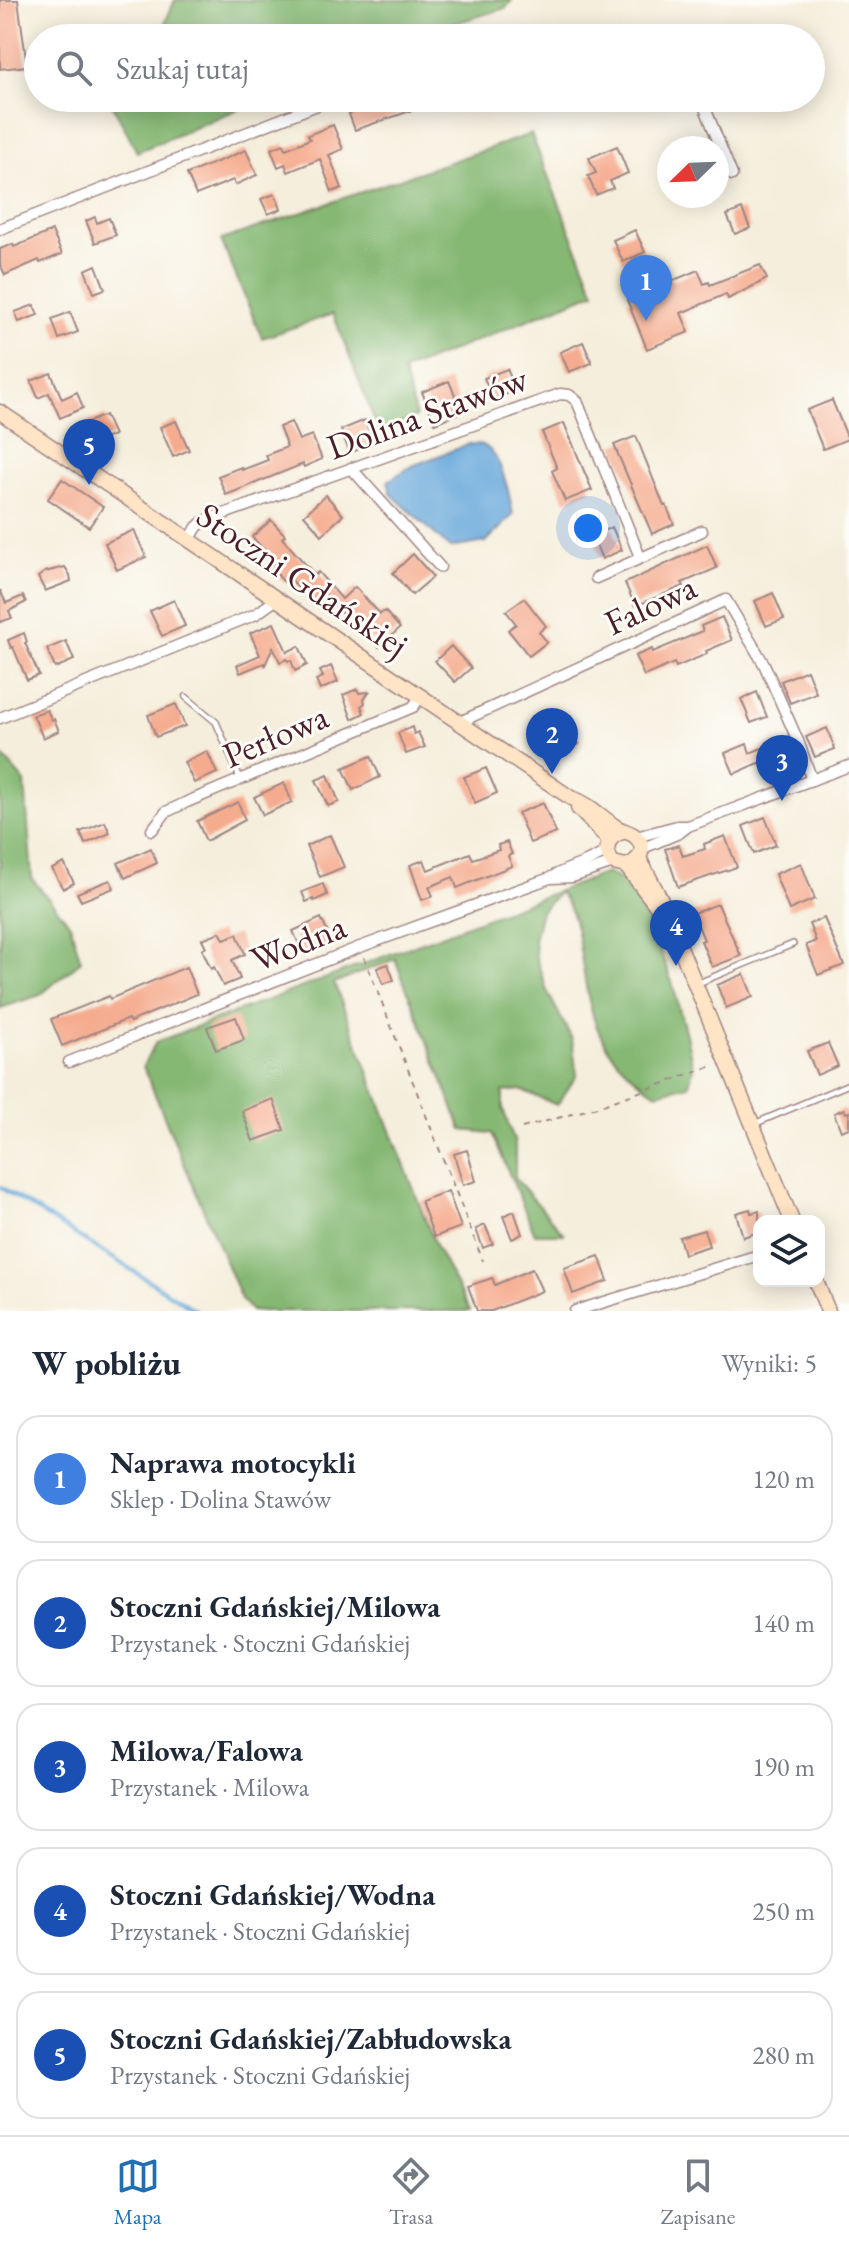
<!DOCTYPE html>
<html lang="pl">
<meta charset="utf-8">
<style>
:root{--surface:#fff;--page:#f6f6f7;--text:#1f2937;--muted:#747a83;--line:#e0e1e3;--accent:#1f6fb2}
body{margin:0;font-family:"EB Garamond",serif;background:var(--page);color:var(--text)}
.controls{position:absolute;right:24px;bottom:24px;display:grid;overflow:hidden;border-radius:16px;box-shadow:0 4px 20px #0003}
.controls button{width:72px;height:72px;display:grid;place-items:center;padding:0;border:0;border-bottom:2px solid var(--line);background:var(--surface);color:var(--text);font:40px sans-serif}
.compass{position:absolute;left:657px;top:136px;width:72px;height:72px;border-radius:50%;background:var(--surface);box-shadow:0 4px 20px #0003;rotate:247deg}
.you{position:absolute;left:588px;top:528px;width:28px;height:28px;margin:-20px;border:6px solid #fff;border-radius:50%;background:#1a73e8;box-shadow:0 0 0 12px #1a73e833}
.badge{display:grid;place-items:center;width:52px;height:52px;border-radius:50%;background:var(--accent);color:#fff;font-size:26px;font-weight:700}
.pin{position:absolute;translate:-50% -66px;filter:drop-shadow(0 2px 4px #0008)}
.pin::after{content:'';position:absolute;top:42px;width:28px;height:24px;background:inherit;clip-path:polygon(0 0,100% 0,50% 100%)}
.list{margin:0;padding:0;list-style:none}
h2{display:flex;justify-content:space-between;align-items:center;height:104px;margin:0;padding:0 32px;font-size:34px}
h2 small{font-size:26px;font-weight:400;color:var(--muted)}
.list li{display:grid;grid-template-columns:52px 1fr auto;gap:24px;align-items:center;box-sizing:border-box;height:128px;margin:0 16px 16px;padding:0 16px;border:2px solid var(--line);border-radius:24px}
.list b{display:block;font-size:30px;white-space:nowrap}
.list p{margin:0;font-size:26px;white-space:nowrap;color:var(--muted)}
.list em{font-size:26px;font-style:normal;color:var(--muted)}
.icon{flex:none;width:44px;height:44px;fill:none;stroke:currentColor;stroke-width:2;stroke-linecap:round;stroke-linejoin:round}
.map{position:relative;flex:none;width:849px;height:1311px;overflow:hidden}
.search{position:absolute;background:var(--surface);box-shadow:0 4px 20px #0003;left:24px;right:24px;top:24px;height:88px;display:flex;align-items:center;gap:20px;box-sizing:border-box;padding:0 28px;border-radius:44px;color:var(--muted);font-size:30px}
.sheet{height:824px;background:var(--surface)}
nav{display:flex;justify-content:space-around;align-items:center;box-sizing:border-box;height:112px;border-top:2px solid var(--line);background:var(--surface);font-size:22px;color:var(--muted)}
nav a{display:grid;justify-items:center;gap:4px}
nav .on{color:var(--accent)}
.map>svg:first-child{display:block}
</style>
<div class="map">
<svg width="849" height="1311" viewBox="0 0 849 1311">
<rect width="100%" height="100%" fill="#fdfcf7"/>
<filter id="ink" filterUnits="userSpaceOnUse"><feTurbulence type="fractalNoise" baseFrequency=".0125" numOctaves="2"/><feDisplacementMap in="SourceGraphic" scale="16" xChannelSelector="R" yChannelSelector="G"/><feConvolveMatrix kernelMatrix="1 2 1 2 8 2 1 2 1" color-interpolation-filters="sRGB"/></filter>
<filter id="wash" filterUnits="userSpaceOnUse"><feTurbulence type="fractalNoise" baseFrequency=".006" numOctaves="4" result="noise"/><feDisplacementMap in="SourceGraphic" scale="32" xChannelSelector="R" yChannelSelector="G"/><feGaussianBlur stdDeviation="1.8" result="paint"/><feColorMatrix in="noise" values="0 0 0 0 0 0 0 0 0 0 0 0 0 0 0 0 0 1.4 0 .05"/><feComposite in="paint" operator="in"/></filter>
<g filter="url(#wash)">
<rect width="100%" height="100%" fill="#f5eedc"/>
<g fill="#85b873" stroke="#686c4f" stroke-width="2">
<polygon points="175,0 512,0 506,8 406,38 149,38 162,30"/>
<polygon points="109,98 264,98 137,152"/>
<polygon points="531,134 595,292 403,371 416,417 379,432 333,314 262,338 221,240"/>
<polygon points="0,753 25,782 32,879 70,924 81,961 40,995 0,1008"/>
<path d="M606,873L620,879L633,894L648,919L673,985L687,1039L693,1068L689,1085L657,1093C594,1054 591,1017 580,950C577,928 573,909 559,892L541,911L534,940L536,957L547,991L572,1039L577,1075L557,1105L521,1090L503,1092V1109L515,1143V1178L564,1234H535L492,1133L462,1130L395,959L334,983L436,1247L470,1311H251L241,1299L143,1066L156,1042Z"/>
</g>
<path fill="#68a8db" stroke="#596483" stroke-width="2" d="M469,444C473,444 478,444 482,445C502,452 510,497 513,515L486,542L450,548L391,494L388,481L412,466Z"/>
<g fill="none" stroke-linecap="round" stroke-linejoin="round">
<polyline stroke="#68a8db" stroke-width="4" points="0,1187 197,1311"/>
</g>
<g id="blocks">
<g fill="#f5ab8e">
<polygon points="0,0 18,0 27,66 0,69"/>
<polygon points="395,98 415,98 419,108 355,130 349,114"/>
<polygon points="333,125 343,149 329,155 342,188 332,192 320,159 288,172 285,164 278,167 271,149 284,144 286,149 310,139 308,135"/>
<polygon points="617,146 628,173 610,181 613,188 596,195 588,176 596,173 589,158"/>
<polygon points="246,150 257,175 235,185 233,180 196,195 187,174"/>
<polygon points="275,194 281,209 268,214 261,199"/>
<polygon points="742,209 750,228 735,234 727,215"/>
<polygon points="95,217 97,223 109,218 116,235 95,243 86,221"/>
<polygon points="635,230 645,252 623,262 613,240"/>
<polygon points="52,231 62,254 40,263 39,260 5,275 0,264 0,249 13,244 14,247"/>
<polygon points="664,264 672,281 698,270 704,284 709,282 710,285 760,265 767,279 728,299 726,294 681,313 689,332 647,349 627,300 660,285 653,269"/>
<polygon points="96,265 105,289 94,293 85,270"/>
<polygon points="34,305 38,315 19,322 15,312"/>
<polygon points="70,312 78,332 59,339 52,319"/>
<polygon points="583,342 592,363 569,372 560,352"/>
<polygon points="507,369 516,390 493,400 484,378"/>
<polygon points="51,373 62,399 77,392 83,408 60,418 49,393 38,398 31,381"/>
<polygon points="449,381 462,412 435,423 422,392"/>
<polygon points="832,400 848,439 823,449 807,410"/>
<polygon points="105,415 114,435 94,443 86,423"/>
<polygon points="365,420 374,443 350,453 341,430"/>
<polygon points="176,421 189,450 173,457 160,427"/>
<polygon points="291,422 299,440 312,435 322,459 304,467 303,464 226,495 218,476 241,467 242,470 268,460 266,455 287,447 279,427"/>
<polygon points="564,423 592,490 565,501 552,471 557,468 542,432"/>
<polygon points="636,436 664,506 666,505 674,524 652,534 614,445"/>
<polygon points="62,479 103,507 89,527 48,499"/>
<polygon points="326,495 343,515 322,535 304,515"/>
<polygon points="271,520 285,535 282,538 315,575 318,572 342,599 355,587 380,614 385,611 400,628 379,647 353,619 349,622 325,594 313,605 289,577 284,582 270,567 275,562 252,537"/>
<polygon points="612,527 622,550 602,559 592,536"/>
<polygon points="134,530 146,557 117,570 105,543"/>
<polygon points="707,545 717,568 682,583 684,586 635,606 625,583"/>
<polygon points="413,554 433,577 412,595 393,573"/>
<polygon points="65,567 70,575 71,581 45,591 38,577 45,572"/>
<polygon points="0,590 6,603 23,596 26,602 9,611 12,618 0,622"/>
<polygon points="773,593 784,619 766,626 755,601"/>
<polygon points="524,598 546,626 539,632 547,642 529,656 508,630 516,624 506,611"/>
<polygon points="174,600 185,626 162,636 150,611"/>
<polygon points="722,617 732,640 706,651 707,654 676,667 674,663 644,676 635,656 652,649 653,652 703,631 701,626"/>
<polygon points="274,623 287,652 299,646 307,665 295,671 291,660 288,661 287,659 280,662 273,647 265,665 264,663 240,673 237,665 260,655 250,633"/>
<polygon points="24,633 27,642 25,643 39,675 27,680 13,647 11,648 8,640"/>
<polygon points="66,641 74,660 55,668 47,649"/>
<polygon points="451,646 471,668 455,682 435,661"/>
<polygon points="331,666 338,682 320,690 316,680 323,677 320,671"/>
<polygon points="807,670 816,693 790,703 781,681"/>
<polygon points="357,689 359,693 369,692 364,699 365,703 361,706 364,713 352,719 343,695"/>
<polygon points="757,692 767,717 751,723 741,699"/>
<polygon points="176,704 185,726 156,737 148,715"/>
<polygon points="47,710 52,720 54,719 59,731 43,738 33,715"/>
<polygon points="564,721 579,744 553,758 546,742 560,734 557,726"/>
<polygon points="412,727 414,734 418,732 425,747 406,754 398,733"/>
<polygon points="827,728 835,749 815,757 806,737"/>
<polygon points="777,742 787,766 771,773 767,764 759,763 734,774 725,753 747,744 750,753"/>
<polygon points="207,751 217,773 194,783 184,762"/>
<polygon points="371,756 380,777 353,790 343,768"/>
<polygon points="486,768 497,793 475,803 464,777"/>
<polygon points="328,775 339,802 328,806 316,780"/>
<polygon points="284,783 292,802 263,815 254,797"/>
<polygon points="238,802 245,820 206,841 197,821"/>
<polygon points="543,803 556,833 530,843 518,813"/>
<polygon points="765,817 776,845 754,854 743,826"/>
<polygon points="105,822 110,833 85,844 80,832"/>
<polygon points="330,835 344,867 320,877 306,846"/>
<polygon points="725,836 737,867 678,887 665,849 679,845 683,856 705,849 704,844"/>
<polygon points="507,842 512,854 508,856 512,866 457,888 453,877 429,887 433,896 422,900 410,865 424,860 428,870 470,853 473,859 499,850 498,845"/>
<polygon points="151,848 157,863 125,878 118,863"/>
<polygon points="64,863 74,883 63,889 52,869"/>
<polygon points="801,863 815,899 789,910 775,874"/>
<polygon points="110,880 114,888 81,901 77,893"/>
<polygon points="323,884 327,895 314,901 313,899 306,902 302,892"/>
<polygon points="718,904 741,956 712,967 701,941 704,940 693,913"/>
<polygon points="321,918 332,942 304,955 293,931"/>
<polygon points="824,918 844,965 818,975 806,945 816,941 809,924"/>
<polygon points="220,932 224,939 237,934 245,954 232,960 240,979 223,986 214,967 211,969 202,949 206,947 202,939"/>
<polygon points="388,964 394,980 383,984 377,968"/>
<polygon points="186,967 197,994 130,1022 128,1019 62,1046 51,1019 109,996 110,999"/>
<polygon points="744,974 753,997 726,1008 717,985"/>
<polygon points="236,1017 244,1040 216,1050 207,1027"/>
<polygon points="828,1043 838,1066 817,1075 807,1051"/>
<polygon points="273,1099 284,1130 253,1141 242,1111"/>
<polygon points="844,1109 846,1113 849,1112 849,1128 841,1131 834,1113"/>
<polygon points="467,1150 476,1181 463,1185 454,1154"/>
<polygon points="448,1191 461,1227 434,1237 421,1201"/>
<polygon points="750,1209 751,1213 759,1211 759,1232 743,1237 736,1213"/>
<polygon points="514,1211 522,1234 512,1239 503,1216"/>
<polygon points="485,1225 493,1244 483,1248 476,1229"/>
<polygon points="704,1230 709,1246 684,1254 679,1237"/>
<polygon points="599,1256 608,1281 573,1294 564,1268"/>
<polygon points="532,1269 542,1291 492,1311 477,1311 468,1286 492,1278 495,1285"/>
</g>
</g>
</g>
<g filter="url(#ink)">
<use href="#blocks" fill-opacity="0" stroke="#a08684" stroke-width="2"/>
<g fill="none" stroke-linecap="round" stroke-linejoin="round">
<g stroke="#a08684" stroke-width="8">
<g id="lane">
<polyline points="186,697 216,722 240,778"/>
<polyline points="696,984 793,944"/>
<polyline points="754,1124 849,1084"/>
</g>
</g>
<g stroke="#a08684" stroke-width="13">
<g id="street">
<polyline points="499,38 508,36 518,38"/>
<polyline points="701,98 732,175"/>
<polyline points="0,229 335,98"/>
<polyline points="351,468 440,567"/>
<polyline points="190,539 197,527 204,521 560,394 569,395 577,401 640,557"/>
<polyline points="596,578 702,531"/>
<polyline points="0,718 256,614 277,599"/>
<polyline points="460,722 726,600 764,664 798,741 812,780"/>
<polyline points="152,830 166,812 187,802 413,707 422,695"/>
<polyline points="636,837 677,826 686,826"/>
<polyline points="641,849 679,833 688,826 849,766"/>
<polyline points="552,878 572,877 613,863"/>
<path d="M69,1062L360,947L550,878C568,867 590,863 607,851"/>
<polyline points="575,1311 759,1255"/>
</g>
</g>
<g stroke="#a08684" stroke-width="17">
<g id="secondary">
<path d="M0,412L571,798C588,803 599,815 613,825C620,831 630,831 636,837C648,848 639,862 626,866L613,863C603,850 607,836 623,832"/>
<polyline points="578,808 609,840"/>
<polyline points="639,858 660,898 792,1221"/>
<polyline points="626,866 660,910"/>
<polyline points="816,1281 828,1311"/>
</g>
</g>
<g stroke="#a08684" stroke-width="2" stroke-dasharray="6 6" stroke-linecap="butt">
<polyline points="364,957 483,1261"/>
<polyline points="522,1128 597,1107 715,1065"/>
<polyline points="848,1311 849,1310"/>
</g>
<use href="#lane" stroke="#fff" stroke-width="5"/>
<use href="#street" stroke="#fff" stroke-width="10"/>
<use href="#secondary" stroke="#ffe4c6" stroke-width="14"/>
</g>
</g>
<g text-anchor="middle" stroke-width="6" stroke-linejoin="round" paint-order="stroke">
<g font-size="36" fill="#4a1f2b" stroke="#fdfcf7">
<text transform="translate(427 412) rotate(-20)" y="13">Dolina Stawów</text>
<text transform="translate(303 579) rotate(34)" y="13">Stoczni Gdańskiej</text>
<text transform="translate(650 604) rotate(-25)" y="13">Falowa</text>
<text transform="translate(275 735) rotate(-23)" y="13">Perłowa</text>
<text transform="translate(298 942) rotate(-22)" y="13">Wodna</text>
</g>
</g>
</svg>
<div class="controls">
<button><svg class="icon" aria-label="layers" viewBox="0 0 24 24"><path d="M12 4l9 5-9 5-9-5zM3 14l9 5 9-5"/></svg></button>
</div>
<svg class="compass" viewBox="-18 -18 36 36"><path d="M0-13l5 13h-10z" fill="#e53935"/><path d="M0 13l5-13h-10z" fill="#747a83"/></svg>
<div class="you"></div>
<div class="pin badge" style="left:646px;top:321px;background:#3f7fe0">1</div>
<div class="pin badge" style="left:552px;top:774px;background:#1a4fb4">2</div>
<div class="pin badge" style="left:782px;top:801px;background:#1a4fb4">3</div>
<div class="pin badge" style="left:676px;top:966px;background:#1a4fb4">4</div>
<div class="pin badge" style="left:89px;top:485px;background:#1a4fb4">5</div>
<div class="search"><svg class="icon" aria-label="search" viewBox="0 0 24 24"><circle cx="10" cy="10" r="6"/><path d="M15 15l6 6"/></svg>Szukaj tutaj</div>
</div>
<section class="sheet">
<h2>W pobliżu<small>Wyniki: 5</small></h2>
<ul class="list">
<li><span class="badge" style="background:#3f7fe0">1</span><div><b>Naprawa motocykli</b><p>Sklep · Dolina Stawów</p></div><em>120 m</em></li>
<li><span class="badge" style="background:#1a4fb4">2</span><div><b>Stoczni Gdańskiej/Milowa</b><p>Przystanek · Stoczni Gdańskiej</p></div><em>140 m</em></li>
<li><span class="badge" style="background:#1a4fb4">3</span><div><b>Milowa/Falowa</b><p>Przystanek · Milowa</p></div><em>190 m</em></li>
<li><span class="badge" style="background:#1a4fb4">4</span><div><b>Stoczni Gdańskiej/Wodna</b><p>Przystanek · Stoczni Gdańskiej</p></div><em>250 m</em></li>
<li><span class="badge" style="background:#1a4fb4">5</span><div><b>Stoczni Gdańskiej/Zabłudowska</b><p>Przystanek · Stoczni Gdańskiej</p></div><em>280 m</em></li>
</ul>
</section>
<nav>
<a class="on"><svg class="icon" aria-label="map" viewBox="0 0 24 24"><path d="M3 6l6-2 6 2 6-2v14l-6 2-6-2-6 2zM9 4v14M15 6v14"/></svg>Mapa</a>
<a><svg class="icon" aria-label="directions" viewBox="0 0 24 24"><path d="M12 3l9 9-9 9-9-9zM9 14v-3h6M13 9l2 2-2 2"/></svg>Trasa</a>
<a><svg class="icon" aria-label="saved" viewBox="0 0 24 24"><path d="M7 4h10v16l-5-4-5 4z"/></svg>Zapisane</a>
</nav>
